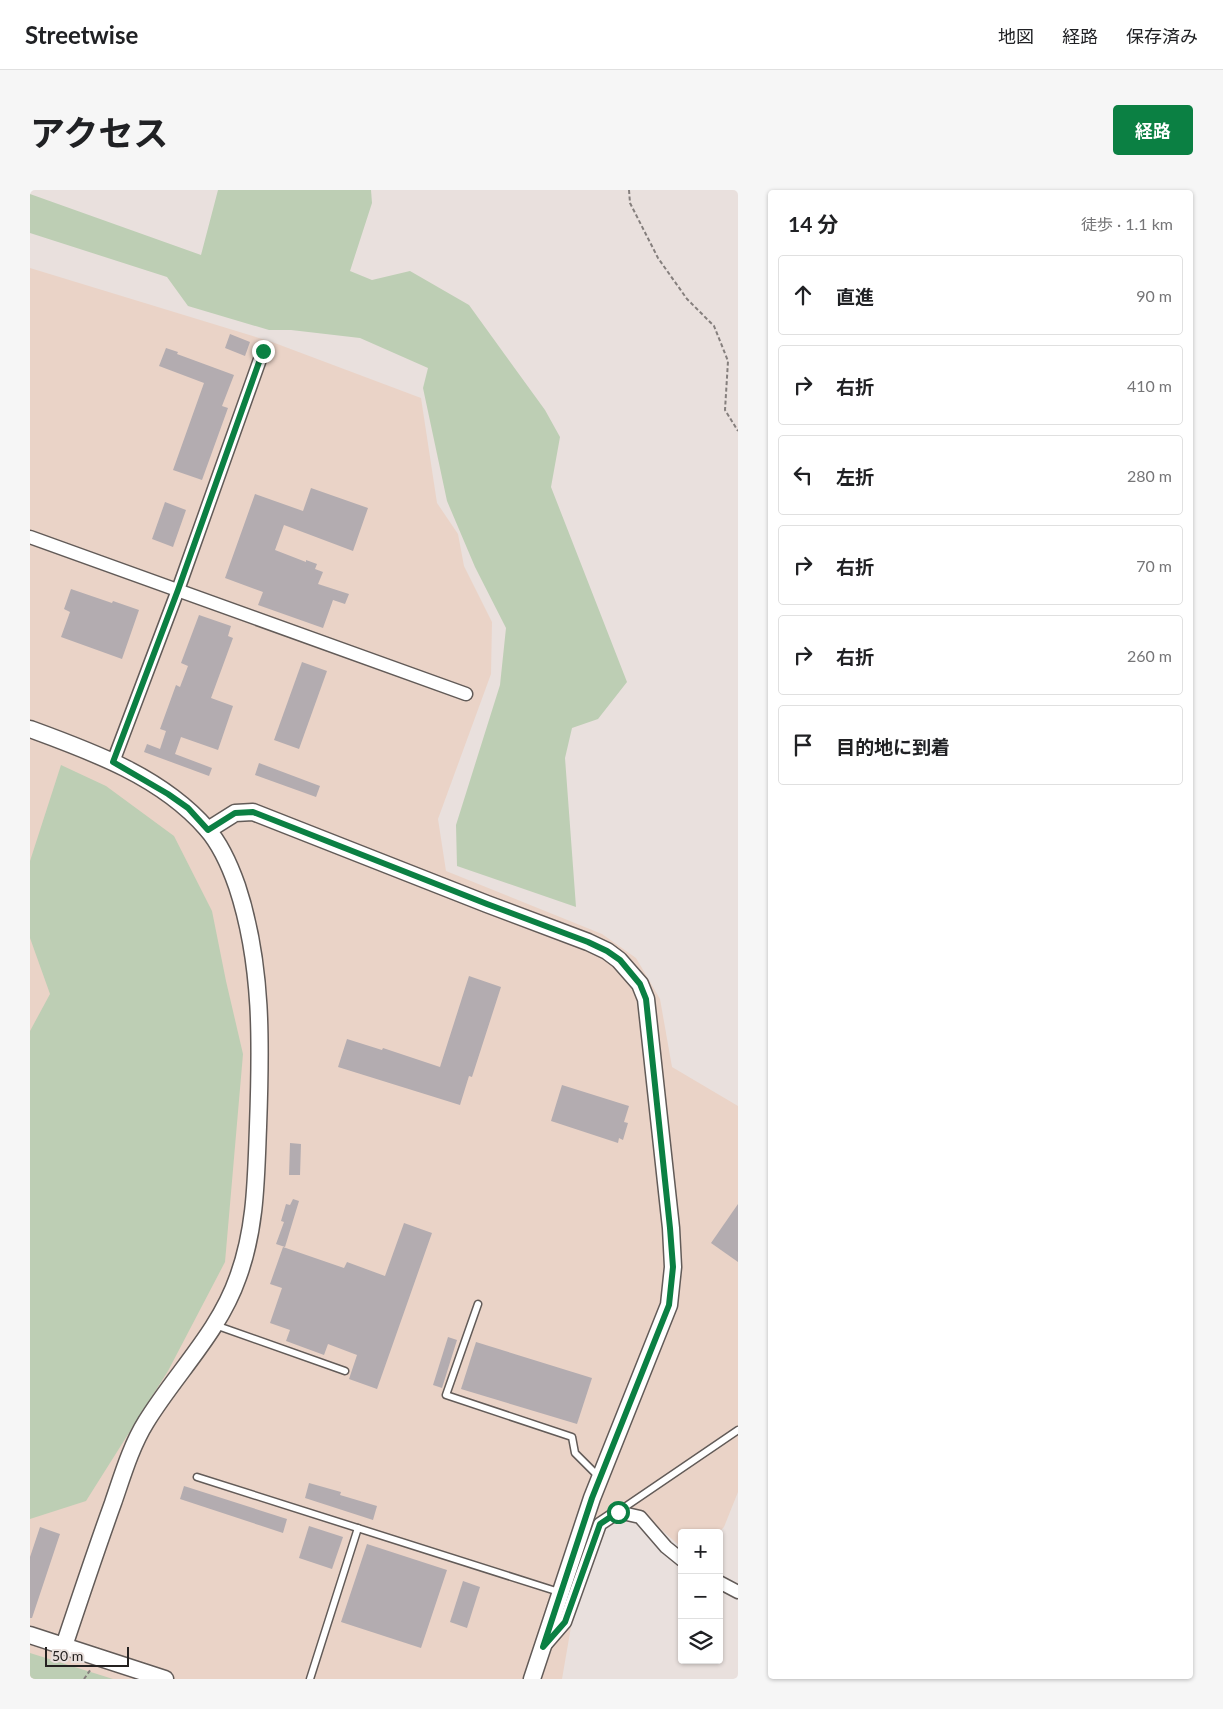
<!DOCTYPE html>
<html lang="ja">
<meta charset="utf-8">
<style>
:root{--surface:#fff;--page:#f6f6f6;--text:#202124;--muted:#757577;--line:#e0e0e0;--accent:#0b8043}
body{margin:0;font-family:Lato,"Noto Sans JP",sans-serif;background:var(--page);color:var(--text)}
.controls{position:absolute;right:15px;bottom:15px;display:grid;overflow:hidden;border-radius:5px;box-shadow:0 1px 4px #0004}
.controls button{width:45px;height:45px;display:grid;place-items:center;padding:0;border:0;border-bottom:1px solid var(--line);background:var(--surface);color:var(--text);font:25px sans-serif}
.scale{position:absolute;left:15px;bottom:12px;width:84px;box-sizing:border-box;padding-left:5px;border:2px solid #242120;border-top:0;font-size:14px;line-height:18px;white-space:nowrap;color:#242120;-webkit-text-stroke:4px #e9e0dd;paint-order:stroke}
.stop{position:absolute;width:15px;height:15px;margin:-11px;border:4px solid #0b8043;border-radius:50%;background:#fff}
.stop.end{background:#0b8043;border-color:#fff;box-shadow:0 1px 5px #0008}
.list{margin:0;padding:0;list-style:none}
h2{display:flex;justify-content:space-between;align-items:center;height:65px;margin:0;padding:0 20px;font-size:21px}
h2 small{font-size:16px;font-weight:400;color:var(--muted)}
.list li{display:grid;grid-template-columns:32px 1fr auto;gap:15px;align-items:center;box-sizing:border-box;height:80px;margin:0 10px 10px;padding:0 10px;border:1px solid var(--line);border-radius:5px}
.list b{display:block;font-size:19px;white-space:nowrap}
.list em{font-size:16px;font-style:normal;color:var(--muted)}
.icon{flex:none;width:28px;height:28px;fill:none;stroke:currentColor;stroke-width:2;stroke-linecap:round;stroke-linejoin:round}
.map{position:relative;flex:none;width:708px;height:1489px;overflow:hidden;border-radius:5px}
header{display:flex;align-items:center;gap:30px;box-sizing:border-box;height:70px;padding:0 25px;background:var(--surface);border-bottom:1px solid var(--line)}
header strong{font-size:24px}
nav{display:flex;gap:28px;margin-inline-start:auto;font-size:18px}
.intro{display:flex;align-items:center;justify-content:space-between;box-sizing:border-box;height:120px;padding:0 30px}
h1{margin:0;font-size:35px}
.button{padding:12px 22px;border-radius:5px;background:var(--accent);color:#fff;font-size:18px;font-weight:700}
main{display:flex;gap:30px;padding:0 30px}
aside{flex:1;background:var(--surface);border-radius:5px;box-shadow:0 1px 4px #0004}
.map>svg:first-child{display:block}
</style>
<header>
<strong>Streetwise</strong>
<nav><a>地図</a><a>経路</a><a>保存済み</a></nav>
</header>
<div class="intro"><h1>アクセス</h1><a class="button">経路</a></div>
<main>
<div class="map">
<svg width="708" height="1489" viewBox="0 0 708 1489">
<rect width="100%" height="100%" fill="#e9e0dd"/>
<polygon fill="#ead3c7" points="0,78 242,152 391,208 407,313 428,344 434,376 462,432 461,484 408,629 416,681 572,744 606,768 630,809 642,877 708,916 708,1302 694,1337 688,1343 652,1343 652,1358 608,1319 578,1334 542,1431 532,1489 0,1489"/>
<g fill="#bdceb4">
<polygon points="188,0 341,0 342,13 320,81 342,90 380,81 439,115 515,220 530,247 521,297 597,492 568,529 542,538 535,568 546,717 427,676 426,635 470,495 476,438 445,377 417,311 393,198 398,178 330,148 261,140 239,140 158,116 137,87 0,43 0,4 171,65"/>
<polygon points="31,575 76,596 144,646 182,721 196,791 213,864 195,1072 138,1181 56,1311 0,1329 0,841 20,804 0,748 0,671"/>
<polygon points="0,1463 83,1489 0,1489"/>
</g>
<g fill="#b3acb0">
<polygon points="200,144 220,152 215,166 195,158"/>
<polygon points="136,158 148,162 147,164 204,185 192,216 198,218 172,290 143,280 174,193 129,176"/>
<polygon points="281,298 338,318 323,361 254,335 245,360 276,372 276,370 287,374 285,379 293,382 288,394 319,404 315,414 303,410 293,438 228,415 233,402 195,388 225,304 273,321"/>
<polygon points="135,312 156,320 143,357 122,349"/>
<polygon points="41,399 82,413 83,411 109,420 92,469 31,447 40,422 34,419"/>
<polygon points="169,425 201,436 198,446 203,448 181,508 203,516 188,560 151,547 145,564 182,578 179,586 114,562 117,554 130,559 136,541 130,539 146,495 150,497 158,476 151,473"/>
<polygon points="272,472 297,481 269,559 244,550"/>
<polygon points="229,573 290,596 286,607 225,585"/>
<polygon points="439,786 471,797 442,887 439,886 430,915 308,877 317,849 352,860 353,858 410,877"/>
<polygon points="532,895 599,916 594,932 598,933 593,950 589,948 588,953 521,931"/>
<polygon points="260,953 271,954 270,985 259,985"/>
<polygon points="263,1009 269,1011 255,1057 246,1054 254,1032 251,1031 256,1014 260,1015"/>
<polygon points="708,1014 708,1072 681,1053"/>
<polygon points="374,1033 402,1043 347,1199 319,1189 327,1165 298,1154 294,1165 256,1151 260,1140 240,1133 252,1098 240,1094 253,1057 314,1078 317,1072 355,1086"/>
<polygon points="418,1147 427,1150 412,1198 403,1195"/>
<polygon points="446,1152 562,1188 547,1234 431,1199"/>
<polygon points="279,1293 311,1302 310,1305 347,1316 343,1330 275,1308"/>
<polygon points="154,1296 257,1329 253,1343 150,1309"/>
<polygon points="279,1336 313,1347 302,1379 269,1368"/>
<polygon points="10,1337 30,1344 2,1428 0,1428 0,1367"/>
<polygon points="337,1354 417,1380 391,1458 311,1432"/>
<polygon points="433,1391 450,1397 437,1438 420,1432"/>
</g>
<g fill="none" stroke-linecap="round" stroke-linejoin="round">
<g stroke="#625b58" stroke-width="9">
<g id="service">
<polyline points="448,1114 416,1205 542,1247 545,1263 569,1287"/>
<polyline points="185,1135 315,1181"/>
<polyline points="167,1287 529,1402"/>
<polyline points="589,1321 708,1240"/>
<polyline points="280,1489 328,1338"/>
</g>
</g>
<g stroke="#625b58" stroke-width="15">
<g id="minor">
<polyline points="0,347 436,504"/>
<polyline points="83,572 148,400 233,161"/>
<polyline points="689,1392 708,1402"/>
<polyline points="516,1454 535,1432 570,1334 588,1322 610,1327 636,1357 652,1370"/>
</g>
</g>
<g stroke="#625b58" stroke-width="19">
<g id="tertiary">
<path d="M0,539C63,562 132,587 177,639C191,655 200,676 207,696C233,774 231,856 228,937C226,988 226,1038 208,1087C189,1142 146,1183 116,1232C101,1256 92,1287 83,1313C66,1360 50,1408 34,1456"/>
<polyline points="178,640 205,623 223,622 457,714 558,752 577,761 589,770 610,794 616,809 641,1038 643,1077 639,1115 562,1308 502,1489"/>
<polyline points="0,1445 135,1489"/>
</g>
</g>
<g stroke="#857f7d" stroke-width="2" stroke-dasharray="4 2.5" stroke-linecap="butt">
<polyline points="599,0 600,13 628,68 657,109 684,136 698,171 695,220 708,241"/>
<polyline points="54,1489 61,1479"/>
</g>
<use href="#service" stroke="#fff" stroke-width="6"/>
<use href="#minor" stroke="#fff" stroke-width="12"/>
<use href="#tertiary" stroke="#fff" stroke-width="16"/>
</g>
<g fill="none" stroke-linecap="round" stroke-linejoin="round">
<polyline stroke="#0b8043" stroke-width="6" points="233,161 148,400 83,572 138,604 158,618 178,640 205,623 223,622 457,714 558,752 577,761 590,770 610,794 616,809 640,1038 643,1077 639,1115 562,1308 513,1457 535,1432 570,1334 588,1322"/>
</g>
</svg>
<div class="controls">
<button>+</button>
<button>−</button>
<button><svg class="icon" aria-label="layers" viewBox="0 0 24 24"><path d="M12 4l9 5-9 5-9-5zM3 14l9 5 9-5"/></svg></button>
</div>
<div class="scale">50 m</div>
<div class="stop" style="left:588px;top:1322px"></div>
<div class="stop end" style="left:233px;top:161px"></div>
</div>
<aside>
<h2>14 分<small>徒歩 · 1.1 km</small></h2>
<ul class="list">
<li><svg class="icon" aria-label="ahead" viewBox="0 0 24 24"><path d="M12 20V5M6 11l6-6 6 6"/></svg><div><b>直進</b></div><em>90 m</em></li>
<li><svg class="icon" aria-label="right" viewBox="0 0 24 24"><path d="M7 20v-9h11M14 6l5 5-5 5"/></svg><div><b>右折</b></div><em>410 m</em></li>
<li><svg class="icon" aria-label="left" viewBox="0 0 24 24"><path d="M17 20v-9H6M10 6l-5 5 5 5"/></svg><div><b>左折</b></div><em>280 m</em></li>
<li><svg class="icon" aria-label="right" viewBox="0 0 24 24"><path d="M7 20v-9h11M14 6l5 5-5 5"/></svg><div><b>右折</b></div><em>70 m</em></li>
<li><svg class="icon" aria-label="right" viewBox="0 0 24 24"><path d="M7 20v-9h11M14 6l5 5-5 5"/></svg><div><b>右折</b></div><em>260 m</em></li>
<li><svg class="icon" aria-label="arrive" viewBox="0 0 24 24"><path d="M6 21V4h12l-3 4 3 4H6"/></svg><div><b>目的地に到着</b></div></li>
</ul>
</aside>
</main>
